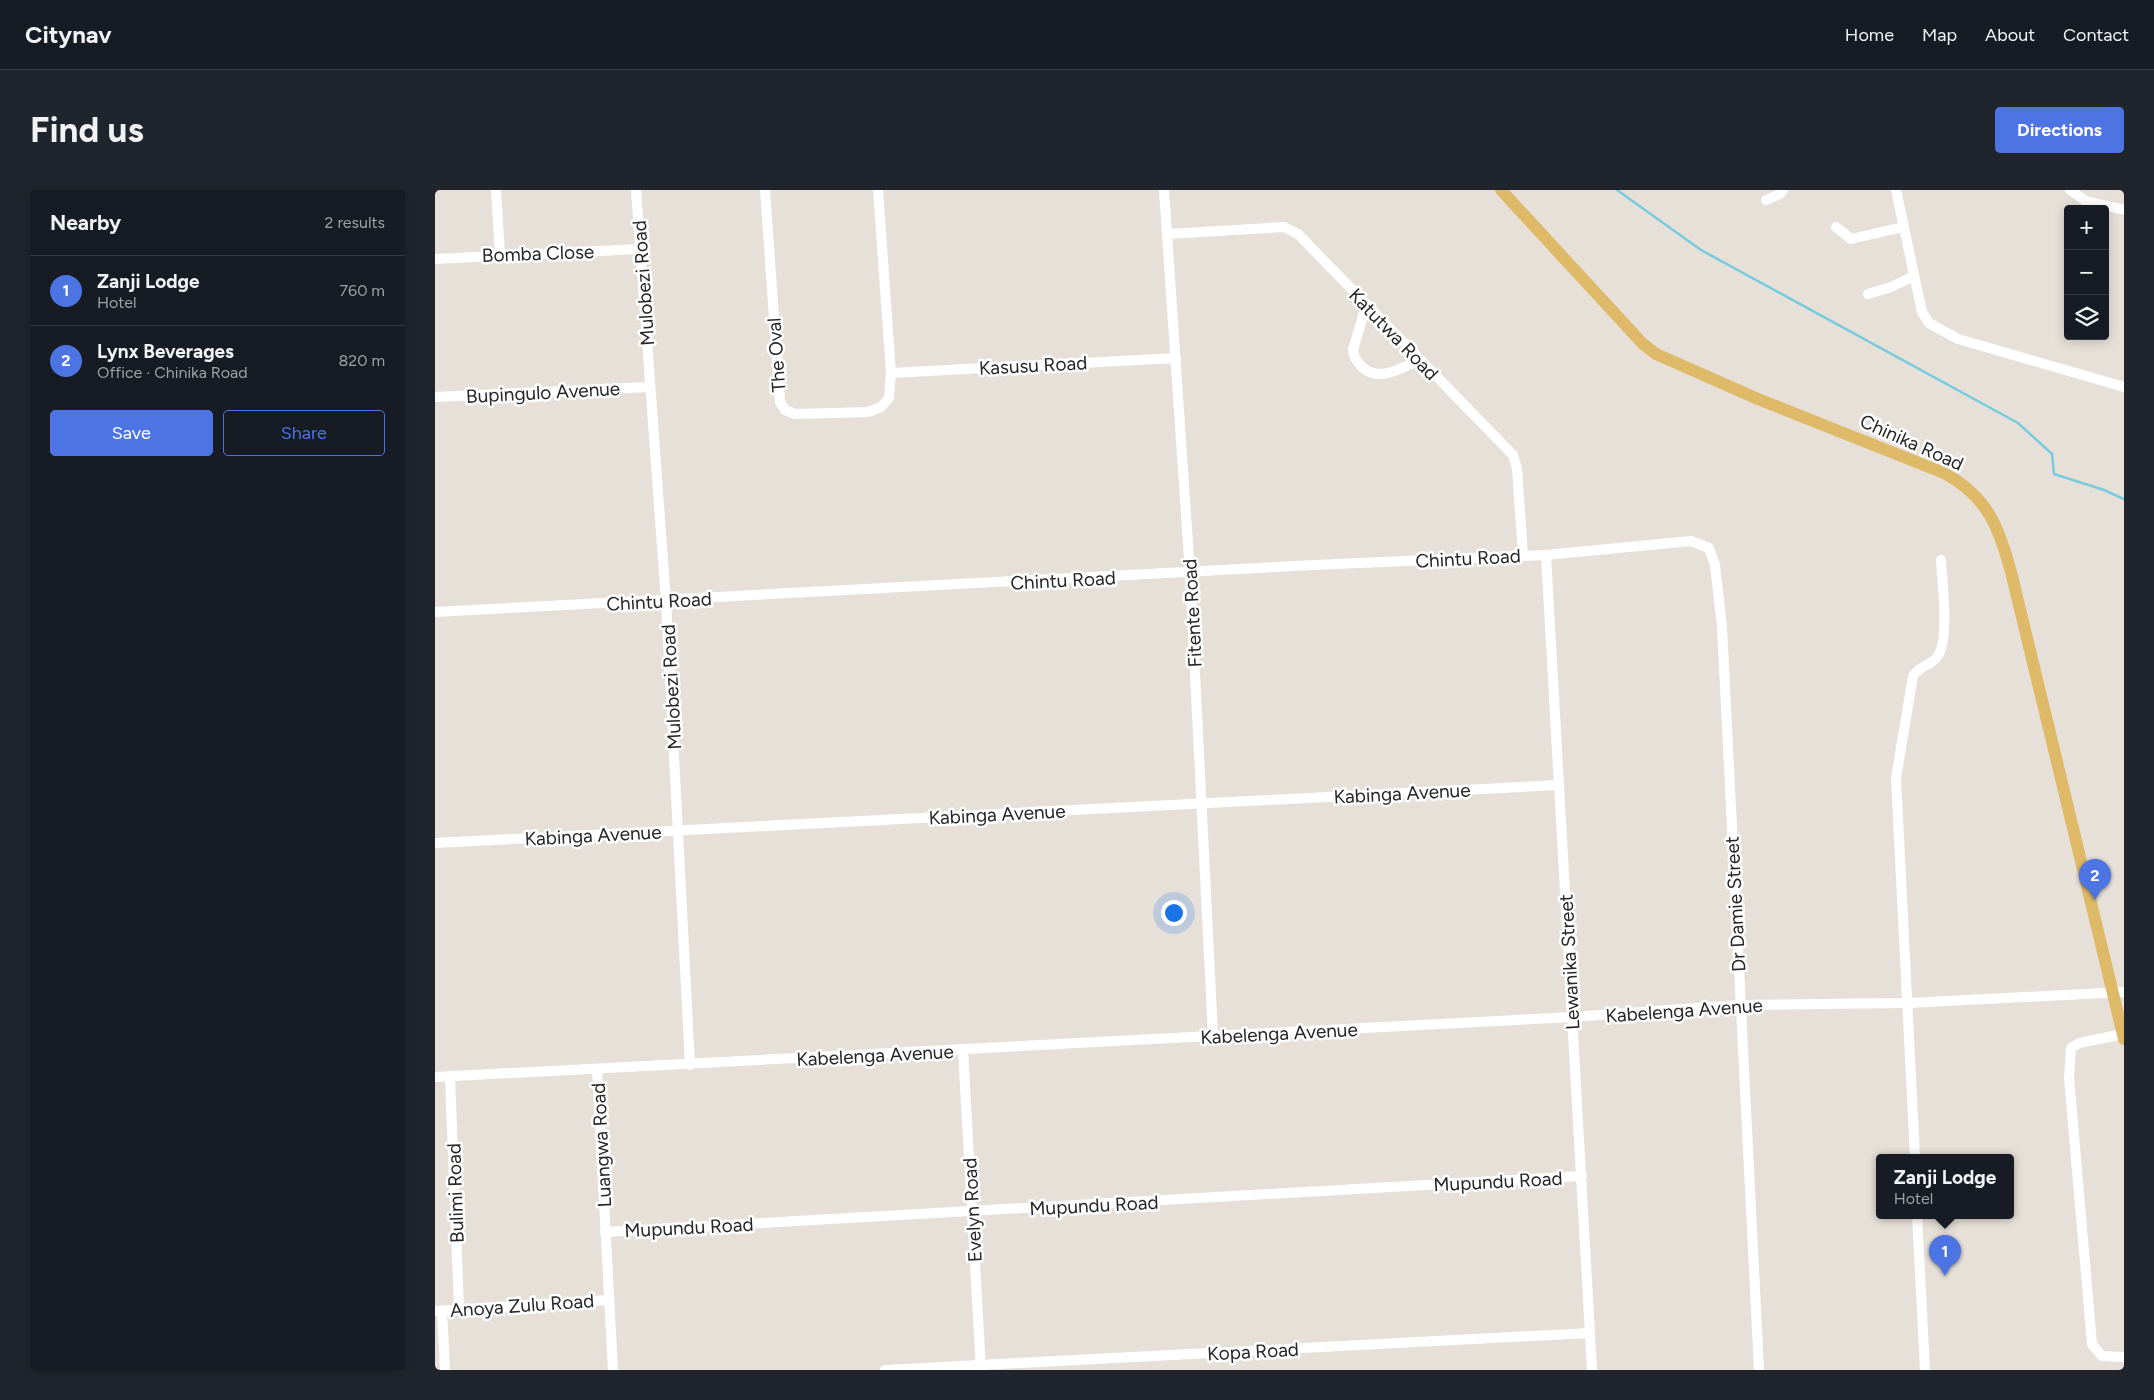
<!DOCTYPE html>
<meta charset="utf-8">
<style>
:root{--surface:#171b24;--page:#20242c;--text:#f1f3f6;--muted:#9ea1a6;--line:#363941;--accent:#4c74e2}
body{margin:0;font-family:Figtree,sans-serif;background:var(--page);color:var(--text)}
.controls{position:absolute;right:15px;top:15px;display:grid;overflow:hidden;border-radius:5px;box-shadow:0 2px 12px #0003}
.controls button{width:45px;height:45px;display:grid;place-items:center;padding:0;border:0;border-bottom:1px solid var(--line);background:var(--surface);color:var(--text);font:25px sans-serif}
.you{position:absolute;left:738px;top:722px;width:18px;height:18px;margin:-12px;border:4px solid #fff;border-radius:50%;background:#1a73e8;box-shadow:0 0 0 8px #1a73e833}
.badge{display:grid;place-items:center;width:32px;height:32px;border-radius:50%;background:var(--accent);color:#fff;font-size:16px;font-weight:700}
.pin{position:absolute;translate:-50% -41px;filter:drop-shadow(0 1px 2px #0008)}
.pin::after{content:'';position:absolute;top:26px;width:18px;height:15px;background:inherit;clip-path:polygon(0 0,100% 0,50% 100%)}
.popup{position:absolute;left:1441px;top:964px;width:138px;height:65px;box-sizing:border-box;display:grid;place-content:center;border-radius:5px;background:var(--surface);filter:drop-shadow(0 1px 4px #0005);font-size:16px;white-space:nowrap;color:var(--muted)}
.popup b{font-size:19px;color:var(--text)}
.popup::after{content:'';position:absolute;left:50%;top:100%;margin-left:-10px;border:10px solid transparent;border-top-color:var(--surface)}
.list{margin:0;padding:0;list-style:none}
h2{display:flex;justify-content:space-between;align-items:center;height:65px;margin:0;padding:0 20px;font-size:21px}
h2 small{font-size:16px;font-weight:400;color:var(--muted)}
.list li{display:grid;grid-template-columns:32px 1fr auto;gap:15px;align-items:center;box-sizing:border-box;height:70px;padding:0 20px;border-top:1px solid var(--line)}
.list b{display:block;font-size:19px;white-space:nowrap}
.list p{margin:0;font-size:16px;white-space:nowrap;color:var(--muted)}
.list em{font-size:16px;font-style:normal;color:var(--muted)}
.actions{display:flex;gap:10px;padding:15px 20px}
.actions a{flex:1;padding:11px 0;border:1px solid var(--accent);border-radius:5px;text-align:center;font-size:18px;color:var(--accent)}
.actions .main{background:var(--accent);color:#fff}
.icon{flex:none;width:28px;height:28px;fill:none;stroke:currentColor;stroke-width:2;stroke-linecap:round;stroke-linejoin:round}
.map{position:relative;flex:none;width:1689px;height:1180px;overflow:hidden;border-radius:5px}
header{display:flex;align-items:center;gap:30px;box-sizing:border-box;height:70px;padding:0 25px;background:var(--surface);border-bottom:1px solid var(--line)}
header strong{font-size:24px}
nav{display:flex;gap:28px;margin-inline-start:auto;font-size:18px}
.intro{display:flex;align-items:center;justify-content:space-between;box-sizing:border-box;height:120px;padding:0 30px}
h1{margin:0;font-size:35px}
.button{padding:12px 22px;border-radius:5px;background:var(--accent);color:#fff;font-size:18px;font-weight:700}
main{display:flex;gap:30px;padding:0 30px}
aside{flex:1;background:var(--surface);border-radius:5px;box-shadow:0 2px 12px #0003}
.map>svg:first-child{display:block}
</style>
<header>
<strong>Citynav</strong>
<nav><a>Home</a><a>Map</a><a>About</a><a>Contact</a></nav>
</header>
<div class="intro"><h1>Find us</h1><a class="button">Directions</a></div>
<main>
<aside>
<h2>Nearby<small>2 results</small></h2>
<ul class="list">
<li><span class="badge">1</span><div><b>Zanji Lodge</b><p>Hotel</p></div><em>760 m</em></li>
<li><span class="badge">2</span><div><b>Lynx Beverages</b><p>Office · Chinika Road</p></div><em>820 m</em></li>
</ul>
<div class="actions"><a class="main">Save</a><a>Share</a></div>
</aside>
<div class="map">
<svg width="1689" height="1180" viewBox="0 0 1689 1180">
<rect width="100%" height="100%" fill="#e7e0d9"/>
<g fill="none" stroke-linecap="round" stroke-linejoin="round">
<polyline stroke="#78cbde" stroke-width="2.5" points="1182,0 1266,60 1583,233 1617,264 1619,284 1669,300 1689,309"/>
<g stroke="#fff" stroke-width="10">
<polyline points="61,0 65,65"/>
<polyline points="201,0 231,411 255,875"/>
<polyline points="330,0 345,212 350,220 360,224 433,222 446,217 454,208 456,183 443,0"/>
<polyline points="729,0 755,383 778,846"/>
<polyline points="1461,0 1487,122 1494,133 1523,149 1689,197"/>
<polyline points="1635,0 1651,11 1689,20"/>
<polyline points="1331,10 1345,4 1348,0"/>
<polyline points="1401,37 1416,49 1468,37"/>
<polyline points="733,44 849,37 863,44 1078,265 1082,279 1088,365"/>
<polyline points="0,69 205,59"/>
<polyline points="1433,104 1456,97 1479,86"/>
<path d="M931,115L918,160C918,167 922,172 927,177C944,193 966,178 984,170"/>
<polyline points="456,183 741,168"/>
<polyline points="0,207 215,197"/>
<polyline points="1111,365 1157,1180"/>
<polyline points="0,422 879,375 1111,365 1256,351 1274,358 1280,375 1287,437 1324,1180"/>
<polyline points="0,653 1124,595"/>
<polyline points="1688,844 1644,853 1636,858 1634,888 1657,1154 1667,1166 1689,1167"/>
<polyline points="528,860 546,1180"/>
<polyline points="162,879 178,1180"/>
<polyline points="0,887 1137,827 1304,815 1473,813 1689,802"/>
<polyline points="15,887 24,1119"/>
<path d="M1480,967L1461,588L1478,486C1484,476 1495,476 1502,467C1515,452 1507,391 1506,370"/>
<polyline points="1482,1025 1490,1180"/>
<polyline points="170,1042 1147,986"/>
<polyline points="7,1120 10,1180"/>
<polyline points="0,1121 174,1110"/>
<polyline points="450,1180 1155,1143"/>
</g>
<path stroke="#deb968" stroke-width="12" d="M1066,0L1208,154L1221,164L1323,209L1509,283C1554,307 1565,340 1577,386L1689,849"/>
</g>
<g text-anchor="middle" stroke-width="5" stroke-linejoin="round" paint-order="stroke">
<g font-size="19" fill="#262626" stroke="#fff">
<text transform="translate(103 63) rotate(-2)" y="7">Bomba Close</text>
<text transform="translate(208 93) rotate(-94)" y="7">Mulobezi Road</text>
<text transform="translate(959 144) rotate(46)" y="7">Katutwa Road</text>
<text transform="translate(341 165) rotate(-94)" y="7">The Oval</text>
<text transform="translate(598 175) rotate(-3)" y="7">Kasusu Road</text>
<text transform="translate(108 202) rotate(-3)" y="7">Bupingulo Avenue</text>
<text transform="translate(1477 252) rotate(24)" y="7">Chinika Road</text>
<text transform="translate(1033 368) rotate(-3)" y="7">Chintu Road</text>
<text transform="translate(628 390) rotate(-3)" y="7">Chintu Road</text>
<text transform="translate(224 411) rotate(-3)" y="7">Chintu Road</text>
<text transform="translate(757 423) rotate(-93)" y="7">Fitente Road</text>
<text transform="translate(236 497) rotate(-93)" y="7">Mulobezi Road</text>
<text transform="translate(967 603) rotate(-3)" y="7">Kabinga Avenue</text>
<text transform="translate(562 624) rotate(-3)" y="7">Kabinga Avenue</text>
<text transform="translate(158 645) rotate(-3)" y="7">Kabinga Avenue</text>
<text transform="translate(1300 714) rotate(-93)" y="7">Dr Damie Street</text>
<text transform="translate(1134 772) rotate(-93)" y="7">Lewanika Street</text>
<text transform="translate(1249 820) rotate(-4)" y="7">Kabelenga Avenue</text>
<text transform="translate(844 843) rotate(-3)" y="7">Kabelenga Avenue</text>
<text transform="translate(440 865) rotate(-3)" y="7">Kabelenga Avenue</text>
<text transform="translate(166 955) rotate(-93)" y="7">Luangwa Road</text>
<text transform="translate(1063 991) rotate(-3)" y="7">Mupundu Road</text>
<text transform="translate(20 1003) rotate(-92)" y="7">Bulimi Road</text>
<text transform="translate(659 1015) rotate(-3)" y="7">Mupundu Road</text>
<text transform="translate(537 1020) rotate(-93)" y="7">Evelyn Road</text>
<text transform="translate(254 1037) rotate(-3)" y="7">Mupundu Road</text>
<text transform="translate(87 1115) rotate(-4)" y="7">Anoya Zulu Road</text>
<text transform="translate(818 1161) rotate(-3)" y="7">Kopa Road</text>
</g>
</g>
</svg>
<div class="controls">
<button>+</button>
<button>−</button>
<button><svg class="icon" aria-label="layers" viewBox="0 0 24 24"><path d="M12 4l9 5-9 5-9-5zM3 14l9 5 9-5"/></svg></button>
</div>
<div class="you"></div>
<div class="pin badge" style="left:1510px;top:1086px">1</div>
<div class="popup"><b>Zanji Lodge</b>Hotel</div>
<div class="pin badge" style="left:1660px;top:710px">2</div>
</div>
</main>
